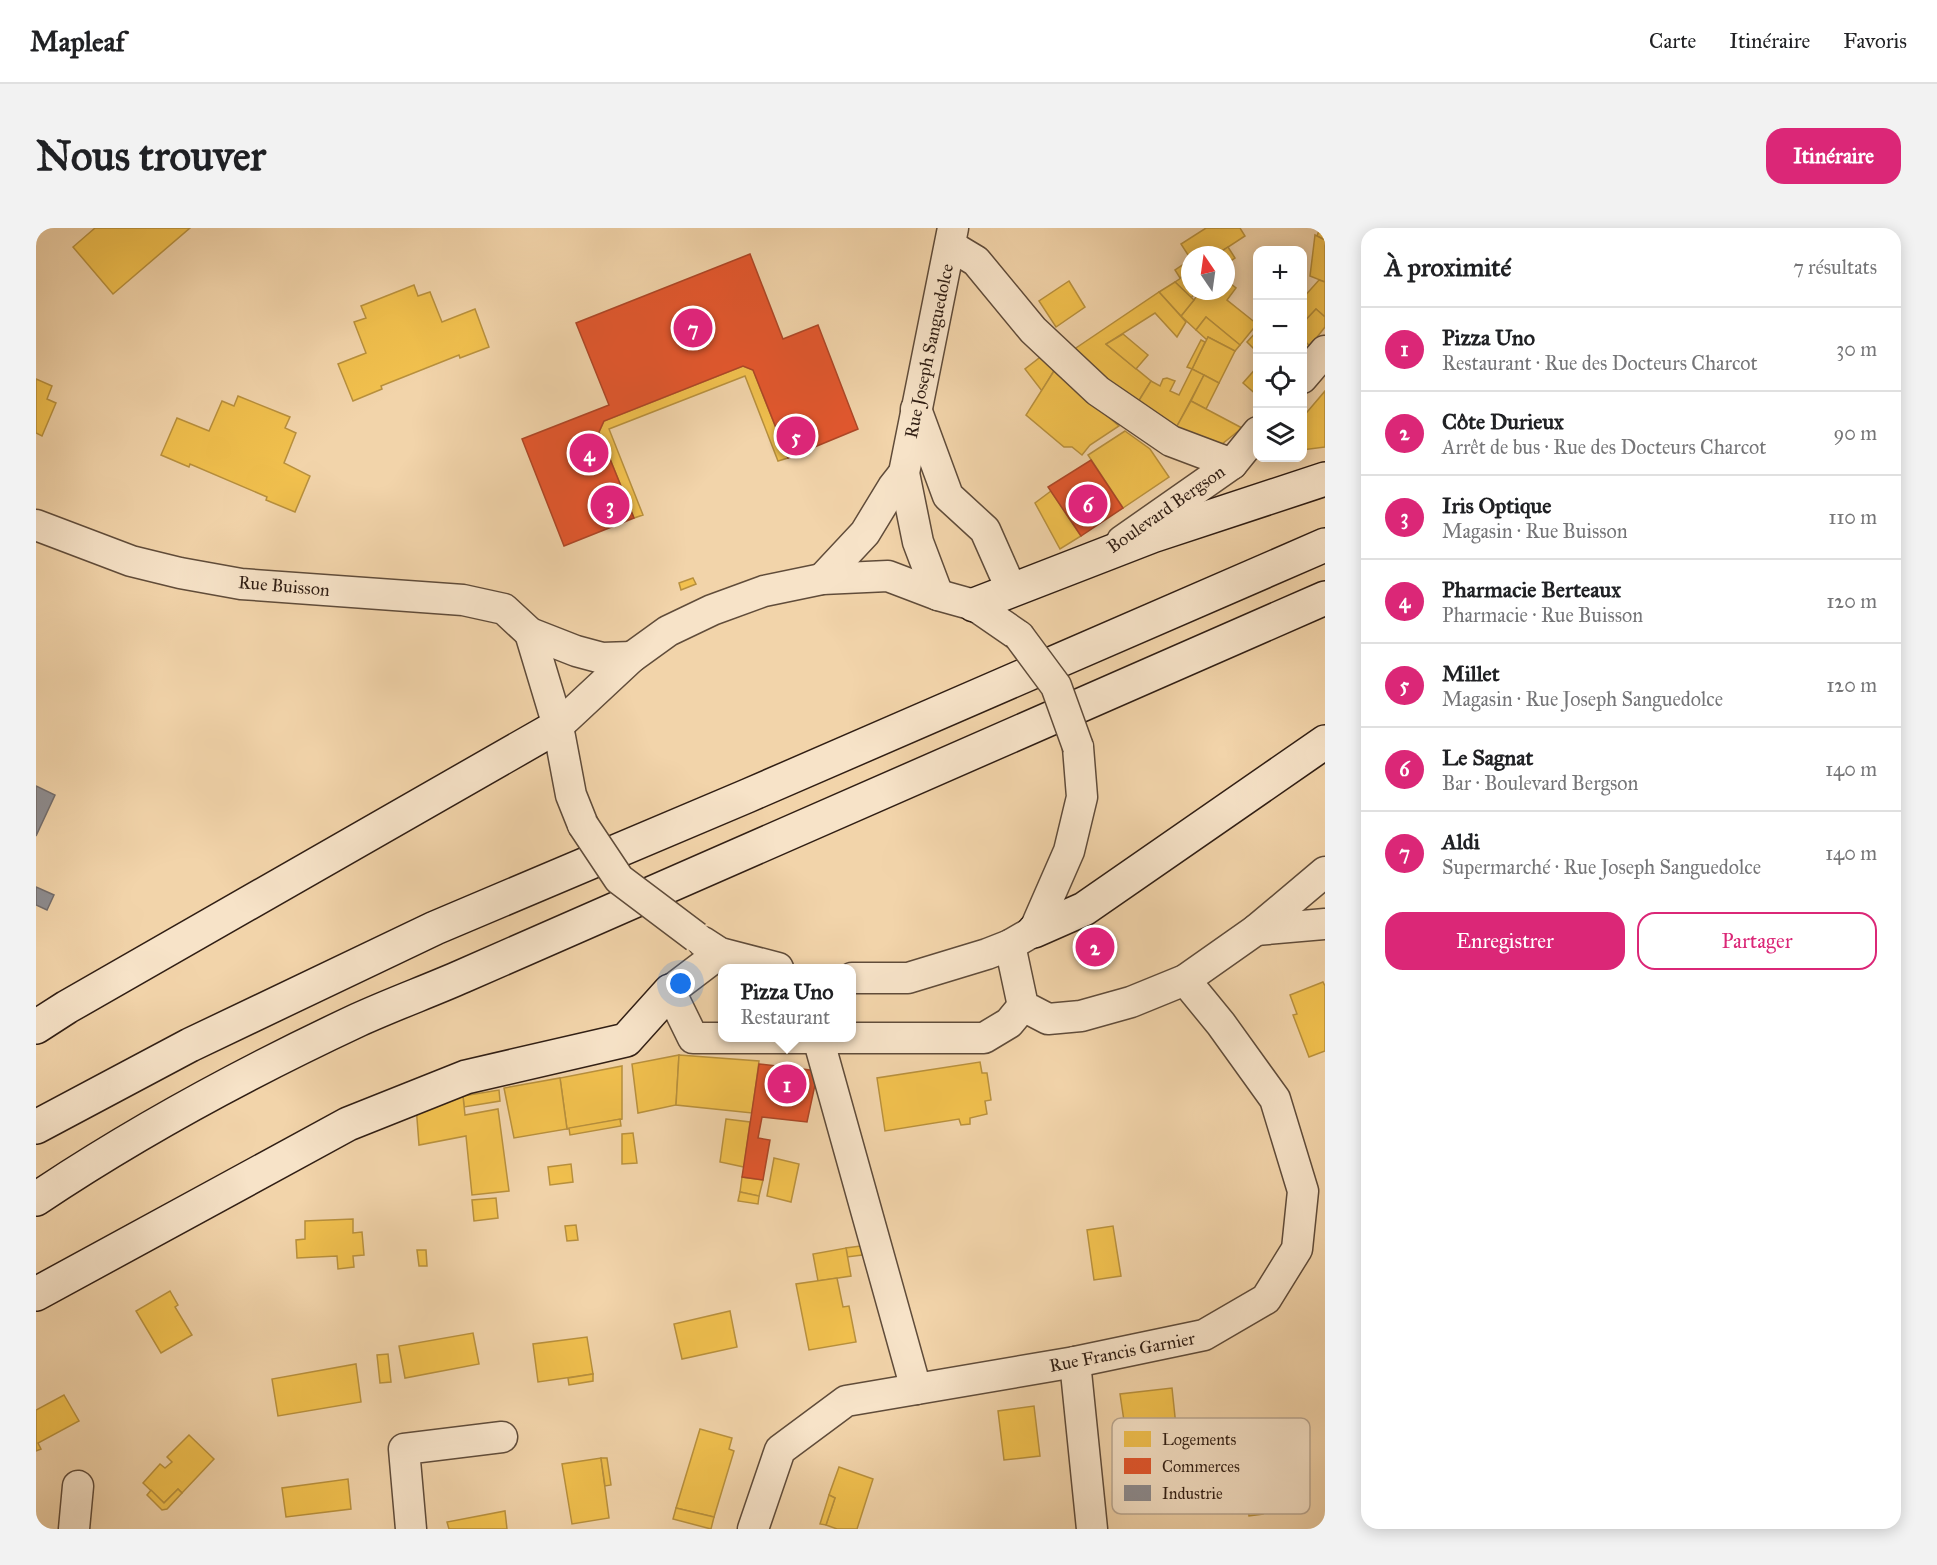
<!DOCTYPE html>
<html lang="fr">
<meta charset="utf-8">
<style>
:root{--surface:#fff;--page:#f2f2f2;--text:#202124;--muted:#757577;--line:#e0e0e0;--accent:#db2777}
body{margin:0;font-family:"IM FELL Great Primer",serif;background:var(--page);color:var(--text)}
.controls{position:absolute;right:18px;top:18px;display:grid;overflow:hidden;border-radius:12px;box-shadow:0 3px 15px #0003}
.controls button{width:54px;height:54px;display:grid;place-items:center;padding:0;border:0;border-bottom:2px solid var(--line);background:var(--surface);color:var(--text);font:30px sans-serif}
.compass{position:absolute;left:1145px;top:18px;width:54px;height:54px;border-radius:50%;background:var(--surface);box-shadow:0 3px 15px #0003;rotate:347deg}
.you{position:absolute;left:645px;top:756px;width:21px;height:21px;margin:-15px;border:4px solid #fff;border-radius:50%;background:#1a73e8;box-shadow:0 0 0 9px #1a73e833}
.badge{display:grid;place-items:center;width:39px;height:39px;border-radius:50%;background:var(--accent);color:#fff;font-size:20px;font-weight:700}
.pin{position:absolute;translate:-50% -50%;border:3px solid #fff;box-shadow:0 2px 6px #0006}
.popup{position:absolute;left:682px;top:736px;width:138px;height:78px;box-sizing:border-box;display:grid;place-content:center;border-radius:12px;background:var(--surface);filter:drop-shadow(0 2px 4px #0005);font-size:20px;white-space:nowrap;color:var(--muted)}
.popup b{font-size:22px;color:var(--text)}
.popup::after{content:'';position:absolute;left:50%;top:100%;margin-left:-12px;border:12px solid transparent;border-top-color:var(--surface)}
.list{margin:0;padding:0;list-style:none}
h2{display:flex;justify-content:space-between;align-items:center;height:78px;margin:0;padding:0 24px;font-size:26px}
h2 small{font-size:20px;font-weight:400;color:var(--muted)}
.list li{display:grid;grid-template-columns:39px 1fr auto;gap:18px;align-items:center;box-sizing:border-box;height:84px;padding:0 24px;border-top:2px solid var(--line)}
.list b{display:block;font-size:22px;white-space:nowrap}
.list p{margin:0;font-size:20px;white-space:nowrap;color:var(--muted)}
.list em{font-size:20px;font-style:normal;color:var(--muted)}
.actions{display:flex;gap:12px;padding:18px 24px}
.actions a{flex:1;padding:14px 0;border:2px solid var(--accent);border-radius:18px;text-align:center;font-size:21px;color:var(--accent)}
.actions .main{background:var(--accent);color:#fff}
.icon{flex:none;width:33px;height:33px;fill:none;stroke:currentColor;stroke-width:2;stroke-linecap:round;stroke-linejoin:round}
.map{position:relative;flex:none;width:1289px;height:1301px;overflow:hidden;border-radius:18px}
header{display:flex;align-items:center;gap:36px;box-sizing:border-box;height:84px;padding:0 30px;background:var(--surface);border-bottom:2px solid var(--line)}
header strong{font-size:28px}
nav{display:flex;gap:33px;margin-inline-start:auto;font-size:21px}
.intro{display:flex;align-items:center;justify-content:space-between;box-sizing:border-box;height:144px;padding:0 36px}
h1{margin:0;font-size:42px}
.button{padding:15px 27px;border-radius:18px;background:var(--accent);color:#fff;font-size:21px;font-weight:700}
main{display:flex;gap:36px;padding:0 36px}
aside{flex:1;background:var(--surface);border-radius:18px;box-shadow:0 3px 15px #0003}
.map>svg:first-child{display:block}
</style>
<header>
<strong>Mapleaf</strong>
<nav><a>Carte</a><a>Itinéraire</a><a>Favoris</a></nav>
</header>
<div class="intro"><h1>Nous trouver</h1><a class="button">Itinéraire</a></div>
<main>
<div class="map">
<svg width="1289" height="1301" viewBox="0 0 1289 1301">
<rect width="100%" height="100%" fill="#f2d4aa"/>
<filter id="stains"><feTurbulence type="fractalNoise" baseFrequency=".00333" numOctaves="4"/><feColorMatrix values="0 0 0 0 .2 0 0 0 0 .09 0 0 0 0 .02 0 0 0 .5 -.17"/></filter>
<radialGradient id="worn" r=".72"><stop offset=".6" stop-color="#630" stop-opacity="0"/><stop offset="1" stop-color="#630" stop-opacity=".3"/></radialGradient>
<g fill="#f2c14e" stroke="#b8903d" stroke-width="1.5">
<polygon points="59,0 154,0 77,66 37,19"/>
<polygon points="1170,0 1204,0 1209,8 1180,27 1154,27 1154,30 1145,16"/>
<polygon points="1284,0 1289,0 1289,12 1281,8"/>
<polygon points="1279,7 1289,12 1289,54 1274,48"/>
<polygon points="1192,19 1199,30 1190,36 1190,27 1180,27"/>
<polygon points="1154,32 1154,44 1144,50 1139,42"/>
<polygon points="1154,44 1154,63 1161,63 1155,70 1139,54"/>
<polygon points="1190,52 1200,60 1191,72 1221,96 1204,117 1170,89 1160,102 1145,88 1165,63 1190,63"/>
<polygon points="1283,52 1289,54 1289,89 1280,81 1266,96 1266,71"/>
<polygon points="1033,53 1049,79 1020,99 1003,73"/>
<polygon points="1139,54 1158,72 1145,88 1123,64"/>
<polygon points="378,57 382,68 394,64 406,94 439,81 453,119 424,130 423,127 345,158 346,161 317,173 302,136 330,125 318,94 330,90 325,78"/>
<polygon points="1123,64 1150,94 1141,109 1119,85 1070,116 1115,153 1099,179 1034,124"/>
<polygon points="1280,81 1289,89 1289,99 1274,118 1266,111 1266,96"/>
<polygon points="1170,89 1204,117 1199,123 1172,109 1171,112 1160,102"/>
<polygon points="1222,102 1222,125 1211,114"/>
<polygon points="1087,106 1112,127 1100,141 1070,116"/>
<polygon points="1172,109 1199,123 1183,155 1156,141"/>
<polygon points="1266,111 1274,118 1266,127"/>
<polygon points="1165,112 1169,114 1156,141 1151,139"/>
<polygon points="1007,127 1019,141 1006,163 989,141"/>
<polygon points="707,138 717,142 752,230 742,233 709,148 573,201 607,287 598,290 563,204 568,193"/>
<polygon points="1222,138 1222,168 1207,155"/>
<polygon points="1156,141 1168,147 1140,200 1099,179 1115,153 1124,158 1127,151 1131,150 1139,153 1134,163 1143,167"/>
<polygon points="1018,143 1083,198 1054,217 1046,227 1036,219 1028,219 990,187"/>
<polygon points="1168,147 1183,155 1170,181 1155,173"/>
<polygon points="0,151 16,158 11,171 20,175 6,208 0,205"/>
<polygon points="1289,163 1289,219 1266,222 1266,190"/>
<polygon points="202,168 254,189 249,200 260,205 248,235 274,248 259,284 230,272 231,269 154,236 153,239 125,227 141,190 173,203 186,173 198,178"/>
<polygon points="1155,173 1206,200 1181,220 1140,200"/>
<polygon points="1089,203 1114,221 1133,249 1087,280 1052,227"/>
<polygon points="1015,263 1045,308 1024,321 999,275"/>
<polygon points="657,350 660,356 645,362 643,355"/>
<polygon points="1287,754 1289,758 1289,823 1273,829 1257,787 1261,786 1254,767"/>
<polygon points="643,827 640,877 602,885 596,836"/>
<polygon points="643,827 723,833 716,885 640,877"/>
<polygon points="944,834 946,845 951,845 955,872 949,873 951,886 934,890 934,896 925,897 923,891 849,903 841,850"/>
<polygon points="586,838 586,891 531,901 524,850"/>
<polygon points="524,850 531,901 478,910 468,860"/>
<polygon points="463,862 464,873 428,879 427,868"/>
<polygon points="427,868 429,887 462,881 473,963 436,967 430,908 383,917 380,877"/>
<polygon points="584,891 585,898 534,907 533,900"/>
<polygon points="690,891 714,894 708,939 684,934"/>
<polygon points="597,905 601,935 586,936 586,906"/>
<polygon points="738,930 763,936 755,974 731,968"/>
<polygon points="535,936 537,954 514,957 512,939"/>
<polygon points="706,949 727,952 723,968 704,964"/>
<polygon points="704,964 723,968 722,976 702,973"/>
<polygon points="460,970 462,990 438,993 436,972"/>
<polygon points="317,991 317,1005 326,1004 328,1027 317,1028 318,1039 302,1041 301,1028 261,1030 260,1012 269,1011 269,993"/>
<polygon points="540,997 542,1012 531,1013 529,998"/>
<polygon points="1077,998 1085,1048 1058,1052 1051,1002"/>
<polygon points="832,1017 834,1026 811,1029 810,1020"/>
<polygon points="810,1020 815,1048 782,1053 777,1026"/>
<polygon points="381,1022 390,1022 391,1038 383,1038"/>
<polygon points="801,1050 807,1079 813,1078 820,1114 773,1122 760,1056"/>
<polygon points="134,1063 142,1077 139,1079 156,1107 125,1125 100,1083"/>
<polygon points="694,1083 701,1119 646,1131 638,1096"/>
<polygon points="437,1105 443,1136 369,1150 363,1118"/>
<polygon points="551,1109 557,1146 502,1154 497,1116"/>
<polygon points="352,1126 355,1154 344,1155 341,1127"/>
<polygon points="320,1136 325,1174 242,1188 236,1151"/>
<polygon points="557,1146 557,1153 533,1157 532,1150"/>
<polygon points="1136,1160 1143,1227 1111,1231 1106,1191 1088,1193 1084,1166"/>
<polygon points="28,1167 43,1193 2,1215 5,1221 0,1223 0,1182"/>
<polygon points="998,1178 1004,1228 968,1232 962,1183"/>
<polygon points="664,1201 696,1210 693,1221 698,1223 678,1289 640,1280"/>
<polygon points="153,1207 178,1231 146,1265 142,1261 128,1275 107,1255 124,1236 129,1240 136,1234 131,1229"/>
<polygon points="565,1230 573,1290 536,1296 526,1236"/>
<polygon points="565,1230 571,1230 575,1257 569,1258"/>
<polygon points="803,1239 837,1251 821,1301 801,1301 790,1297 799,1270 793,1267"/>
<polygon points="312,1251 315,1281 250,1289 246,1260"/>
<polygon points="142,1261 146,1265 131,1281 126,1282 111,1267 115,1262 128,1275"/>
<polygon points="793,1267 799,1270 790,1297 784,1296"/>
<polygon points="1224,1268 1227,1286 1213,1288 1211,1270"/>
<polygon points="640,1280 678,1289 675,1301 637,1291"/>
<polygon points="469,1283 471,1301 413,1301 411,1294"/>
</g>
<g fill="#e4572e" stroke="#ae4626" stroke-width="1.5">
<polygon points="714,26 747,111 782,97 822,201 752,230 717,142 707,138 568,193 563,204 598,290 528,318 486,211 573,177 540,95"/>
<polygon points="1055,232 1087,280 1045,308 1012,259"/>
<polygon points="723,836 782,843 771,894 726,889 722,910 734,912 727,952 706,949"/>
</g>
<g fill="#8d8d92" stroke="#716c6c" stroke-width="1.5">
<polygon points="0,558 19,567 0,608"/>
<polygon points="0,659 18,667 11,682 0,677"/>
</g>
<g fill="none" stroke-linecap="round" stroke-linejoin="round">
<g stroke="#604c3a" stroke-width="33">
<g id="street">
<polyline points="915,18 940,33 997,102 1062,163 1135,213 1196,236"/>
<polyline points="1266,150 1289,123"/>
<polyline points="880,181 912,268 949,302 976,363"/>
<polyline points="0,297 95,333 144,345 205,356 427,372 468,381 494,405 540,423 566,430 596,429"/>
<polyline points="1086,313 1196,236 1222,204"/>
<polyline points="786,351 829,305 857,259 868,245"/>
<polyline points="902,367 882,314 868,245 917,0"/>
<polyline points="494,405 522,498 535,567 547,597"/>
<polyline points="522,498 596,429 632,403 676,382 728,363 786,351 852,348 902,367 938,377 983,408"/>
<polyline points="1220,702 1289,696"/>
<polyline points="667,714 684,725 742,740"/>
<polyline points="974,717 987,778 1012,791 1045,788 1095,774 1149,752 1220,702 1289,644"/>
<polyline points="684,725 634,763 657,810 948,810 973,795 987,778"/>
<polyline points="816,750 872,750 951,726 974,717 998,703 1033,623 1046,569 1042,519"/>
<polyline points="782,810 880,1161"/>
<polyline points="1039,1134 1056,1301"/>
<polyline points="38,1301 42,1258"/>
<polyline points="375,1301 368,1221 466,1209"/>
<polyline points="717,1301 744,1222 810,1173 1039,1134 1168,1107 1230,1071 1261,1021 1267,963 1239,871 1185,796 1149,752"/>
</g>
</g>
<g stroke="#301e14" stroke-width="36">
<g id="secondary">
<polyline points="938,377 1116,308 1289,251"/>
<polyline points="998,703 1048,681 1289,514"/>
<polyline points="0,799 31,779 522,498"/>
<polyline points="0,899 154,817 399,700 711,568 1289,317"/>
<path d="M0,971C103,902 211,844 322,792C357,776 393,763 427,748L1289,370"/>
<polyline points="0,1066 312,896 430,849 590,812 634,763"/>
</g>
</g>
<use href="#street" stroke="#f7e3c8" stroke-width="30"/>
<use href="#secondary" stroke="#f7e3c8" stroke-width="33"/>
<g stroke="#604c3a" stroke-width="33" stroke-linecap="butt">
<g id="street-bridge">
<polyline points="983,408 1020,458 1042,519"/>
<polyline points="547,597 583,651 660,709"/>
</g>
</g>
<use href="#street-bridge" stroke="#f7e3c8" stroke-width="30"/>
</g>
<g text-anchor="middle" stroke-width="6" stroke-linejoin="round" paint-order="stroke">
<g font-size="18" fill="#301e14" stroke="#f7e3c8">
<text transform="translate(893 123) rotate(-78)" y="6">Rue Joseph Sanguedolce</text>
<text transform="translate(1130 281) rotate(-35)" y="6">Boulevard Bergson</text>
<text transform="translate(248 358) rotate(5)" y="6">Rue Buisson</text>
<text transform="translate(1086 1124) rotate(-11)" y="6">Rue Francis Garnier</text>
</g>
</g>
<rect x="1076" y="1190" width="198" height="96" rx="9" fill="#f7e3c8" stroke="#bba892" stroke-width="1.5"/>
<rect x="1088" y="1203" width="27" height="16" fill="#f2c14e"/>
<rect x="1088" y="1230" width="27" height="16" fill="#e4572e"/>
<rect x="1088" y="1257" width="27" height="16" fill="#8d8d92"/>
<g font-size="16" fill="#301e14">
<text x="1126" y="1217">Logements</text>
<text x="1126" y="1244">Commerces</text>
<text x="1126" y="1271">Industrie</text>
</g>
<rect width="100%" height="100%" filter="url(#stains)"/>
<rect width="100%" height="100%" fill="url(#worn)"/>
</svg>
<div class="controls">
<button>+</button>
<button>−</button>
<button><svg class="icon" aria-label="locate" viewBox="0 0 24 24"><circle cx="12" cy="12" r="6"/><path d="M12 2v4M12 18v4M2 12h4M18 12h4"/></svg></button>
<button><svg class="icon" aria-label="layers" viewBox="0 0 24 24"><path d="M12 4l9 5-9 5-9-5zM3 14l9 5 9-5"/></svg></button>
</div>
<svg class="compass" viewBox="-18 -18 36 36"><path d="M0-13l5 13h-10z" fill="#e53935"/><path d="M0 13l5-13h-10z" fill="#757577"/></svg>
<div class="you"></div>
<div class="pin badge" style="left:751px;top:856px">1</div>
<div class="popup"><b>Pizza Uno</b>Restaurant</div>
<div class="pin badge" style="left:1059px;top:719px">2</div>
<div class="pin badge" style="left:574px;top:277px">3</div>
<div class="pin badge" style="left:553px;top:225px">4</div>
<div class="pin badge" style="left:760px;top:208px">5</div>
<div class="pin badge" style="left:1052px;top:276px">6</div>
<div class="pin badge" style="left:657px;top:100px">7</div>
</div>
<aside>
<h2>À proximité<small>7 résultats</small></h2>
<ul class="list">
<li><span class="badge">1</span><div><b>Pizza Uno</b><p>Restaurant · Rue des Docteurs Charcot</p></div><em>30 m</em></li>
<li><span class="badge">2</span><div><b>Côte Durieux</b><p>Arrêt de bus · Rue des Docteurs Charcot</p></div><em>90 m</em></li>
<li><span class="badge">3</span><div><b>Iris Optique</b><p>Magasin · Rue Buisson</p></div><em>110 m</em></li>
<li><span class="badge">4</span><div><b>Pharmacie Berteaux</b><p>Pharmacie · Rue Buisson</p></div><em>120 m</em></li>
<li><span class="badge">5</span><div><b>Millet</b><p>Magasin · Rue Joseph Sanguedolce</p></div><em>120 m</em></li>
<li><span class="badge">6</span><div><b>Le Sagnat</b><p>Bar · Boulevard Bergson</p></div><em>140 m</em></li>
<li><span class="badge">7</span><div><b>Aldi</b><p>Supermarché · Rue Joseph Sanguedolce</p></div><em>140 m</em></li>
</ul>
<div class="actions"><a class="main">Enregistrer</a><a>Partager</a></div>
</aside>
</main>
